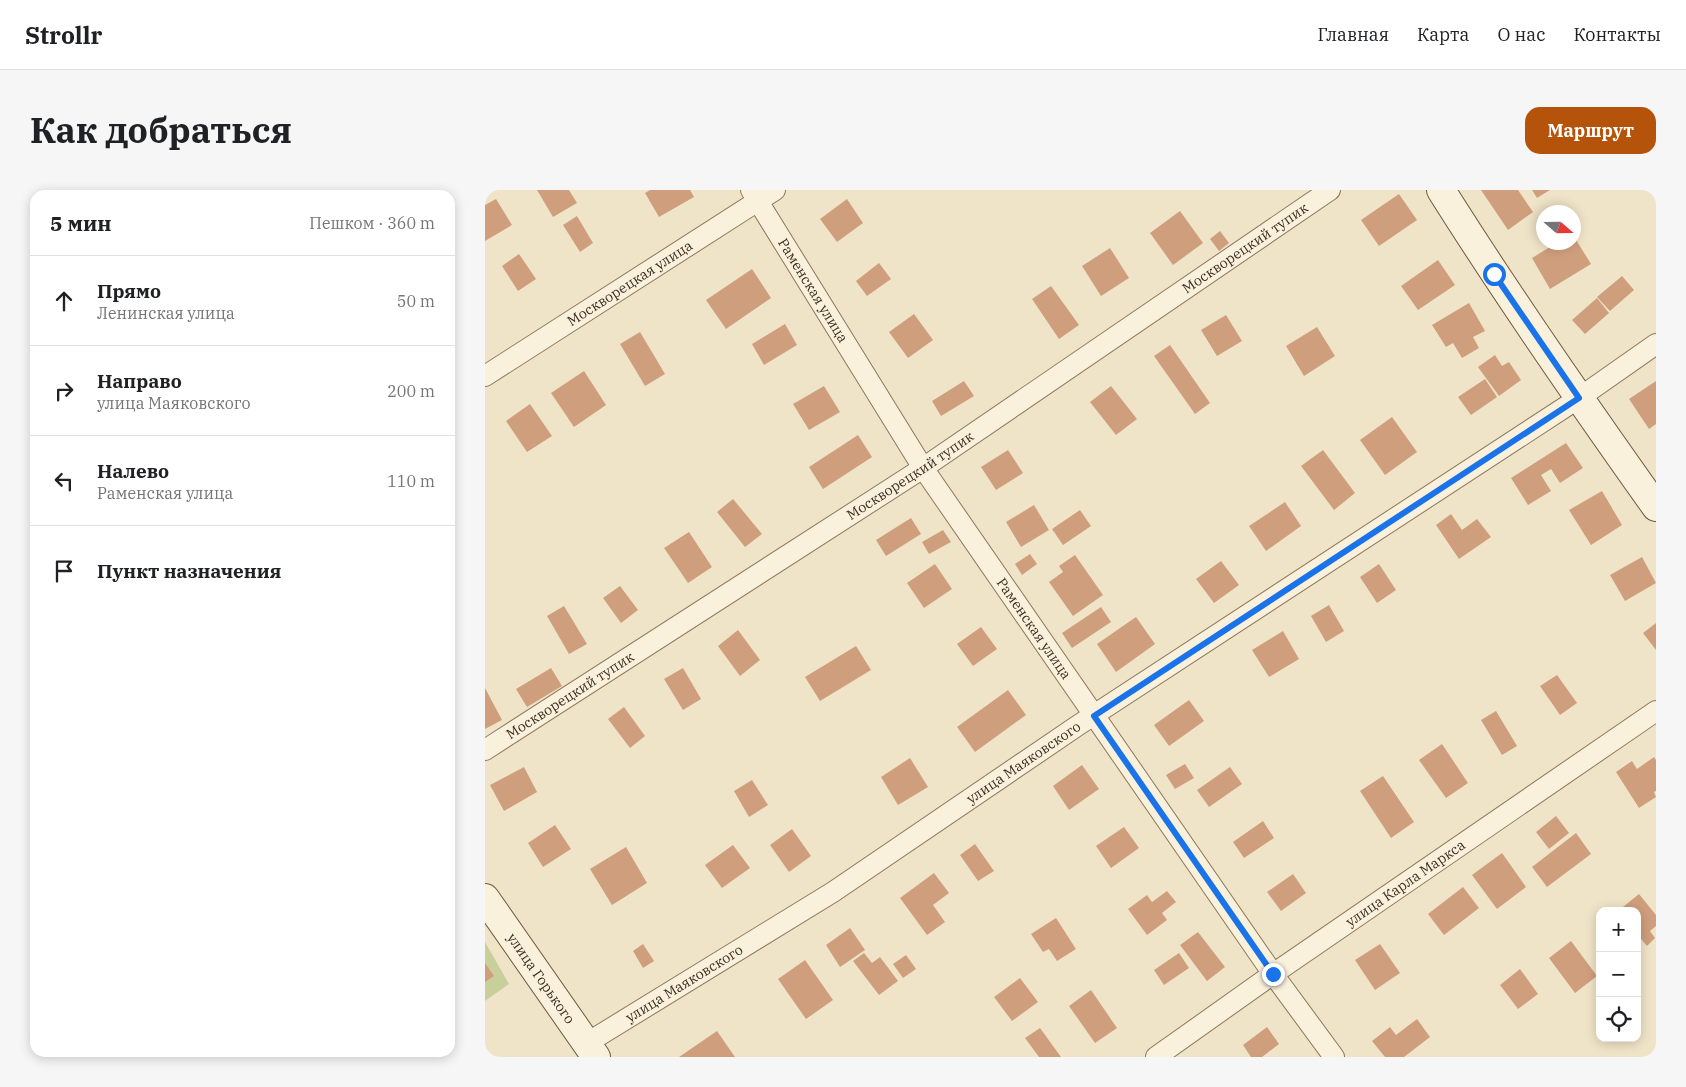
<!DOCTYPE html>
<html lang="ru">
<meta charset="utf-8">
<style>
:root{--surface:#fff;--page:#f6f6f6;--text:#202124;--muted:#757577;--line:#e0e0e0;--accent:#b45309}
body{margin:0;font-family:"IBM Plex Serif",serif;background:var(--page);color:var(--text)}
.controls{position:absolute;right:15px;bottom:15px;display:grid;overflow:hidden;border-radius:10px;box-shadow:0 2px 12px #0003}
.controls button{width:45px;height:45px;display:grid;place-items:center;padding:0;border:0;border-bottom:1px solid var(--line);background:var(--surface);color:var(--text);font:25px sans-serif}
.compass{position:absolute;left:1051px;top:15px;width:45px;height:45px;border-radius:50%;background:var(--surface);box-shadow:0 2px 12px #0003;rotate:110deg}
.stop{position:absolute;width:15px;height:15px;margin:-11px;border:4px solid #1a73e8;border-radius:50%;background:#fff}
.stop.end{background:#1a73e8;border-color:#fff;box-shadow:0 1px 5px #0008}
.list{margin:0;padding:0;list-style:none}
h2{display:flex;justify-content:space-between;align-items:center;height:65px;margin:0;padding:0 20px;font-size:21px}
h2 small{font-size:16px;font-weight:400;color:var(--muted)}
.list li{display:grid;grid-template-columns:32px 1fr auto;gap:15px;align-items:center;box-sizing:border-box;height:90px;padding:0 20px;border-top:1px solid var(--line)}
.list b{display:block;font-size:19px;white-space:nowrap}
.list p{margin:0;font-size:16px;white-space:nowrap;color:var(--muted)}
.list em{font-size:16px;font-style:normal;color:var(--muted)}
.icon{flex:none;width:28px;height:28px;fill:none;stroke:currentColor;stroke-width:2;stroke-linecap:round;stroke-linejoin:round}
.map{position:relative;flex:none;width:1171px;height:867px;overflow:hidden;border-radius:15px}
header{display:flex;align-items:center;gap:30px;box-sizing:border-box;height:70px;padding:0 25px;background:var(--surface);border-bottom:1px solid var(--line)}
header strong{font-size:24px}
nav{display:flex;gap:28px;margin-inline-start:auto;font-size:18px}
.intro{display:flex;align-items:center;justify-content:space-between;box-sizing:border-box;height:120px;padding:0 30px}
h1{margin:0;font-size:35px}
.button{padding:12px 22px;border-radius:15px;background:var(--accent);color:#fff;font-size:18px;font-weight:700}
main{display:flex;gap:30px;padding:0 30px}
aside{flex:1;background:var(--surface);border-radius:15px;box-shadow:0 2px 12px #0003}
.map>svg:first-child{display:block}
</style>
<header>
<strong>Strollr</strong>
<nav><a>Главная</a><a>Карта</a><a>О нас</a><a>Контакты</a></nav>
</header>
<div class="intro"><h1>Как добраться</h1><a class="button">Маршрут</a></div>
<main>
<aside>
<h2>5 мин<small>Пешком · 360 m</small></h2>
<ul class="list">
<li><svg class="icon" aria-label="ahead" viewBox="0 0 24 24"><path d="M12 20V5M6 11l6-6 6 6"/></svg><div><b>Прямо</b><p>Ленинская улица</p></div><em>50 m</em></li>
<li><svg class="icon" aria-label="right" viewBox="0 0 24 24"><path d="M7 20v-9h11M14 6l5 5-5 5"/></svg><div><b>Направо</b><p>улица Маяковского</p></div><em>200 m</em></li>
<li><svg class="icon" aria-label="left" viewBox="0 0 24 24"><path d="M17 20v-9H6M10 6l-5 5 5 5"/></svg><div><b>Налево</b><p>Раменская улица</p></div><em>110 m</em></li>
<li><svg class="icon" aria-label="arrive" viewBox="0 0 24 24"><path d="M6 21V4h12l-3 4 3 4H6"/></svg><div><b>Пункт назначения</b></div></li>
</ul>
</aside>
<div class="map">
<svg width="1171" height="867" viewBox="0 0 1171 867">
<rect width="100%" height="100%" fill="#f0e4c8"/>
<polygon fill="#c9cf9b" points="0,752 24,794 0,811"/>
<g fill="#cf9f7d">
<polygon points="52,0 84,0 92,13 68,27"/>
<polygon points="165,0 205,0 209,7 174,27 160,3"/>
<polygon points="996,0 1033,0 1048,22 1023,40"/>
<polygon points="1047,0 1065,0 1052,8"/>
<polygon points="914,4 932,30 894,56 876,30"/>
<polygon points="11,9 27,35 0,51 0,15"/>
<polygon points="362,9 378,33 352,52 335,29"/>
<polygon points="695,21 718,53 688,75 665,43"/>
<polygon points="92,26 108,53 95,62 78,35"/>
<polygon points="735,41 744,53 734,61 725,49"/>
<polygon points="1088,45 1106,74 1065,99 1047,68 1073,52 1088,52"/>
<polygon points="625,58 644,88 616,106 597,76"/>
<polygon points="34,64 51,89 33,101 17,76"/>
<polygon points="953,70 970,95 933,120 916,96"/>
<polygon points="394,73 406,89 382,106 371,91"/>
<polygon points="267,79 286,108 241,139 221,110"/>
<polygon points="1137,86 1149,100 1125,121 1112,107"/>
<polygon points="566,96 594,135 574,149 547,109"/>
<polygon points="1112,108 1124,123 1100,144 1087,130"/>
<polygon points="984,113 1000,141 988,147 994,158 977,168 968,153 961,157 947,135"/>
<polygon points="429,124 448,150 423,168 404,142"/>
<polygon points="741,125 757,151 732,166 716,140"/>
<polygon points="300,134 312,155 279,175 267,154"/>
<polygon points="832,137 850,166 819,186 801,156"/>
<polygon points="155,142 180,184 160,196 135,154"/>
<polygon points="685,155 725,213 710,224 669,166"/>
<polygon points="1010,165 1017,176 1024,172 1036,190 1014,206 993,177"/>
<polygon points="99,181 121,215 89,237 66,203"/>
<polygon points="1000,189 1012,207 986,225 973,207"/>
<polygon points="479,191 489,206 456,226 447,211"/>
<polygon points="1171,191 1171,234 1164,239 1144,209"/>
<polygon points="339,196 355,222 324,240 308,214"/>
<polygon points="626,196 652,229 631,245 605,212"/>
<polygon points="45,214 67,246 42,262 21,231"/>
<polygon points="907,227 932,262 900,285 875,250"/>
<polygon points="373,245 387,267 338,299 324,277"/>
<polygon points="1081,253 1098,278 1075,293 1066,279 1056,285 1066,301 1043,315 1026,288"/>
<polygon points="523,260 538,283 511,300 496,277"/>
<polygon points="838,260 870,303 849,320 816,276"/>
<polygon points="1117,301 1137,335 1106,355 1084,320"/>
<polygon points="248,309 277,344 260,357 232,322"/>
<polygon points="800,312 816,336 781,361 764,336"/>
<polygon points="549,315 564,340 536,357 521,332"/>
<polygon points="595,320 606,336 578,355 567,339"/>
<polygon points="966,324 977,340 992,329 1006,347 974,369 951,335"/>
<polygon points="426,328 436,344 401,366 391,350"/>
<polygon points="458,340 466,352 444,364 437,352"/>
<polygon points="204,342 227,377 203,393 179,358"/>
<polygon points="545,364 552,374 537,385 530,374"/>
<polygon points="590,365 618,405 588,426 564,392 578,382 574,376"/>
<polygon points="1157,367 1171,393 1140,411 1125,385"/>
<polygon points="736,371 754,395 729,413 711,389"/>
<polygon points="450,374 467,399 439,418 422,393"/>
<polygon points="894,374 911,400 892,413 875,387"/>
<polygon points="135,396 153,420 136,433 118,408"/>
<polygon points="844,415 859,441 841,452 826,426"/>
<polygon points="79,416 102,454 84,464 62,426"/>
<polygon points="616,417 626,432 587,458 577,443"/>
<polygon points="651,427 670,454 631,482 612,454"/>
<polygon points="1171,433 1171,460 1158,443"/>
<polygon points="496,437 512,459 488,476 472,454"/>
<polygon points="253,440 275,470 255,486 233,456"/>
<polygon points="798,441 814,469 784,487 767,460"/>
<polygon points="371,456 386,480 335,511 320,487"/>
<polygon points="66,478 77,496 42,517 31,499"/>
<polygon points="198,478 216,509 198,520 179,489"/>
<polygon points="1072,485 1092,513 1075,525 1055,496"/>
<polygon points="0,498 17,530 0,539"/>
<polygon points="523,500 541,525 490,562 472,537"/>
<polygon points="704,510 719,531 684,556 669,535"/>
<polygon points="139,517 160,546 145,558 123,529"/>
<polygon points="1011,521 1032,556 1017,565 996,530"/>
<polygon points="957,554 983,593 961,608 934,570"/>
<polygon points="1169,567 1171,570 1171,601 1169,602 1171,607 1154,618 1131,582 1147,571 1152,579"/>
<polygon points="425,568 443,597 413,615 396,587"/>
<polygon points="700,574 709,588 690,599 681,585"/>
<polygon points="597,575 614,599 584,620 568,596"/>
<polygon points="39,577 52,602 19,621 5,595"/>
<polygon points="745,577 757,594 724,617 712,600"/>
<polygon points="898,586 929,632 906,648 875,601"/>
<polygon points="267,590 283,615 264,627 249,601"/>
<polygon points="1071,626 1084,643 1064,659 1051,642"/>
<polygon points="778,631 789,648 759,668 748,652"/>
<polygon points="70,635 86,659 58,677 43,653"/>
<polygon points="639,637 654,658 626,678 611,656"/>
<polygon points="307,639 326,666 304,682 285,655"/>
<polygon points="1091,643 1106,664 1062,697 1047,677"/>
<polygon points="490,654 509,681 493,691 475,665"/>
<polygon points="248,655 265,678 237,698 220,675"/>
<polygon points="141,657 162,693 127,715 105,679"/>
<polygon points="1017,663 1041,697 1012,719 987,685"/>
<polygon points="449,683 464,703 448,715 460,732 442,745 415,708"/>
<polygon points="808,684 821,703 796,721 782,702"/>
<polygon points="978,697 994,718 959,745 943,724"/>
<polygon points="682,701 691,712 677,723 682,730 662,745 643,719 662,705 667,712"/>
<polygon points="1154,704 1171,725 1171,736 1165,741 1170,748 1162,756 1152,744 1152,721 1133,721"/>
<polygon points="571,728 591,759 572,771 564,759 558,762 546,744"/>
<polygon points="365,738 380,760 355,777 341,755"/>
<polygon points="713,742 740,777 722,791 695,755"/>
<polygon points="1086,751 1112,786 1090,803 1064,768"/>
<polygon points="158,754 169,771 158,778 148,761"/>
<polygon points="895,754 915,783 890,800 870,770"/>
<polygon points="379,763 387,773 395,767 413,791 394,805 368,771"/>
<polygon points="694,763 704,778 679,795 669,780"/>
<polygon points="421,765 431,779 418,788 408,774"/>
<polygon points="320,770 348,810 321,829 293,789"/>
<polygon points="0,773 9,786 0,792"/>
<polygon points="1035,779 1053,804 1033,819 1015,795"/>
<polygon points="535,788 553,812 527,831 509,807"/>
<polygon points="606,800 632,838 610,853 584,816"/>
<polygon points="932,829 945,847 919,867 900,867 887,851 905,837 911,845"/>
<polygon points="782,837 794,854 777,867 766,867 758,855"/>
<polygon points="555,838 576,867 554,867 540,848"/>
<polygon points="232,841 250,867 194,867"/>
</g>
<g fill="none" stroke-linecap="round" stroke-linejoin="round">
<g stroke="#8d765c" stroke-width="22">
<g id="street">
<path id="s1" d="M266,0L438,278L788,784L849,867"/>
<path id="s2" d="M0,186L290,0"/>
<path id="s3" d="M0,560L438,278L845,0"/>
<path id="s4" d="M102,853L348,702L592,536L1094,208L1171,154"/>
<path id="s5" d="M671,867L788,784L1171,521"/>
</g>
</g>
<g stroke="#6f573f" stroke-width="30">
<g id="secondary">
<path d="M956,0C1024,108 1097,213 1171,317"/>
<path id="s6" d="M0,708L111,867"/>
</g>
</g>
<use href="#street" stroke="#faf1dc" stroke-width="20"/>
<use href="#secondary" stroke="#faf1dc" stroke-width="28"/>
</g>
<g fill="none" stroke-linecap="round" stroke-linejoin="round">
<polyline stroke="#1a73e8" stroke-width="6" points="788,784 609,526 1094,208 1009,84"/>
</g>
<g text-anchor="middle" stroke-width="4.5" stroke-linejoin="round" paint-order="stroke">
<g font-size="14" fill="#3d2e20" stroke="#f7eed8">
<text dy="5" stroke="none"><textPath href="#s3" startOffset="911">Москворецкий тупик</textPath></text>
<text dy="5" stroke="none"><textPath href="#s2" startOffset="172">Москворецкая улица</textPath></text>
<text dy="5" stroke="none"><textPath href="#s1" startOffset="118">Раменская улица</textPath></text>
<text dy="5" stroke="none"><textPath href="#s3" startOffset="506">Москворецкий тупик</textPath></text>
<text dy="5" stroke="none"><textPath href="#s1" startOffset="522">Раменская улица</textPath></text>
<text dy="5" stroke="none"><textPath href="#s3" startOffset="101">Москворецкий тупик</textPath></text>
<text dy="5" stroke="none"><textPath href="#s4" startOffset="519">улица Маяковского</textPath></text>
<text dy="5" stroke="none"><textPath href="#s5" startOffset="304">улица Карла Маркса</textPath></text>
<text dy="5" stroke="none"><textPath href="#s6" startOffset="98">улица Горького</textPath></text>
<text dy="5" stroke="none"><textPath href="#s4" startOffset="114">улица Маяковского</textPath></text>
</g>
</g>
</svg>
<div class="controls">
<button>+</button>
<button>−</button>
<button><svg class="icon" aria-label="locate" viewBox="0 0 24 24"><circle cx="12" cy="12" r="6"/><path d="M12 2v4M12 18v4M2 12h4M18 12h4"/></svg></button>
</div>
<svg class="compass" viewBox="-18 -18 36 36"><path d="M0-13l5 13h-10z" fill="#e53935"/><path d="M0 13l5-13h-10z" fill="#757577"/></svg>
<div class="stop" style="left:1009px;top:84px"></div>
<div class="stop end" style="left:788px;top:784px"></div>
</div>
</main>
